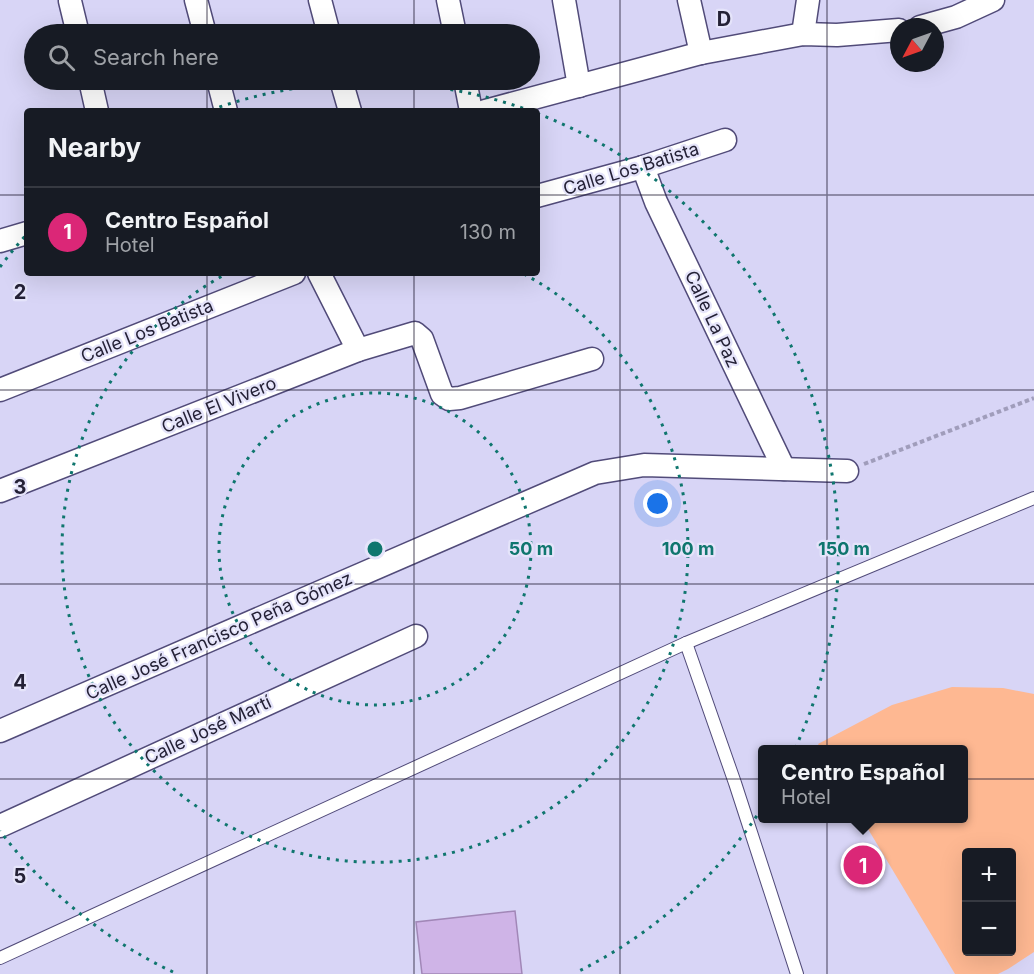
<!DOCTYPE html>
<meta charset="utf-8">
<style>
:root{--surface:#171b24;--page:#20242c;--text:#f1f3f6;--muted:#9ea1a6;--line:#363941;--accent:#db2777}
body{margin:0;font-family:Inter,sans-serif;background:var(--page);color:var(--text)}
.controls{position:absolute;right:18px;bottom:18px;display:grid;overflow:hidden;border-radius:6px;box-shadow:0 6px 24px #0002}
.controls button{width:54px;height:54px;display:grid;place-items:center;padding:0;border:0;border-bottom:2px solid var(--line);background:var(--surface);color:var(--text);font:30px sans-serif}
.compass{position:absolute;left:890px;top:18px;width:54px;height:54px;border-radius:50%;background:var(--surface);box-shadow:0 6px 24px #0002;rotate:229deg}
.you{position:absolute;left:658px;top:504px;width:21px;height:21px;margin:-15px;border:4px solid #fff;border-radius:50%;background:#1a73e8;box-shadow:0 0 0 9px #1a73e833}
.badge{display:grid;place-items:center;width:39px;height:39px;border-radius:50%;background:var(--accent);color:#fff;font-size:20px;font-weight:700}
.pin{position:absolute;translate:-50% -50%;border:3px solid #fff;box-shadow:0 2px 6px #0006}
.popup{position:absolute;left:758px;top:745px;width:210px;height:78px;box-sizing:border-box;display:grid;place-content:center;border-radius:6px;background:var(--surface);filter:drop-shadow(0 2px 4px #0005);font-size:20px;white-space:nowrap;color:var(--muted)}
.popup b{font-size:22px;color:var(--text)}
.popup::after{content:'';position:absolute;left:50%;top:100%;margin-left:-12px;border:12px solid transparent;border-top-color:var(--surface)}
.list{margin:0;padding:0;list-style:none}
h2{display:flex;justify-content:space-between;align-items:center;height:78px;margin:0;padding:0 24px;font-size:26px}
h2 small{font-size:20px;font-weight:400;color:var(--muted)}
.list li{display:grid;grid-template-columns:39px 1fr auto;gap:18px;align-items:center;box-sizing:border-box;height:90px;padding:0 24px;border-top:2px solid var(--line)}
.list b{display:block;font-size:22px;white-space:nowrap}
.list p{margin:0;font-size:20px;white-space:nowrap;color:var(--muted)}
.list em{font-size:20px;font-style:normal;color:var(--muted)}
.icon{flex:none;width:33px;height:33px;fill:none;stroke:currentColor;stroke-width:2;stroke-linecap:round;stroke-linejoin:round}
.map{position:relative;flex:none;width:1034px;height:974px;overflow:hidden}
.search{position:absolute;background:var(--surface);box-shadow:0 6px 24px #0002;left:24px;top:24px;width:516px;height:66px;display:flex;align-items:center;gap:15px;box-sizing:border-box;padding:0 21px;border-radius:33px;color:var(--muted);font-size:22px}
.panel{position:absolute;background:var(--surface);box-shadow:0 6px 24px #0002;left:24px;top:108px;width:516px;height:168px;border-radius:6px}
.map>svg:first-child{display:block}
</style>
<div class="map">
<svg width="1034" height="974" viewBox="0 0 1034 974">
<rect width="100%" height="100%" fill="#d8d5f6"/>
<path fill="#feb892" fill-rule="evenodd" d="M952,687L1003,688L1034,694V952L1008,969L998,974H955L862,819L964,818V750H821L818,744L892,705ZM966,852H1012V952H966Z"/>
<polygon fill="#cfb4e7" stroke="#a187b7" stroke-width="1.5" points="515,911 522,974 422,974 416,922"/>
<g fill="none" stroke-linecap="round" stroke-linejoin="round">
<g stroke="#514b79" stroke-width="14">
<g id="lane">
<polyline points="686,643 735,783 797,974"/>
<polyline points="0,958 686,643 1034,498"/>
</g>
</g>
<g stroke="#514b79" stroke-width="25">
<g id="street">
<polyline points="196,0 205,34"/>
<polyline points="320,0 329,34"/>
<polyline points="448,0 455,34"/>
<polyline points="564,0 579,86"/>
<polyline points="689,0 701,53"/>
<polyline points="70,1 78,34"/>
<polyline points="920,27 956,17 993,0"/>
<polyline points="803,34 808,0"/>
<polyline points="90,80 97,111"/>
<polyline points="218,80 226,111"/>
<polyline points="341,80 350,111"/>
<polyline points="465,80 471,111"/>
<polyline points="485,111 701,53 803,34 837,35 899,30"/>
<polyline points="643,167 656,202 784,469"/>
<polyline points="537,196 643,167 725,140"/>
<polyline points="0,241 27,233"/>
<polyline points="358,350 415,333 422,339 442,394 449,399 460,398 592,359"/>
<polyline points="0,390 294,273"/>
<polyline points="0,491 358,350 319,273"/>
<polyline points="0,731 595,473 644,465 847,471"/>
<polyline points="0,826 416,636"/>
</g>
</g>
<polyline stroke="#a09dbb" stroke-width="4" stroke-dasharray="4.5 3" stroke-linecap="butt" points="864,464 1034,398"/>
<use href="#lane" stroke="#fff" stroke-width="12"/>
<use href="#street" stroke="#fff" stroke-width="22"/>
</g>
<path fill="none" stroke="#242136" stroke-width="1.5" stroke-opacity="0.55" d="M207,0V34M414,0V34M620,0V974M827,0V974M207,80V111M414,80V111M0,195H27M537,195H1034M207,273V974M414,273V974M0,390H1034M0,584H1034M0,779H1034"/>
<g fill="none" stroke="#0f766e" stroke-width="3" stroke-dasharray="3 6">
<circle cx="375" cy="549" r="156"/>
<path d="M524 274A313 313 0 1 1 226 274"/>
<path d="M173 972A469 469 0 0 1 0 831M0 267A469 469 0 0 1 26 235M211 110A469 469 0 0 1 577 972"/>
</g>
<g text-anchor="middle" stroke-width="4.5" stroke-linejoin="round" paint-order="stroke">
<g font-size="18" fill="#242136" stroke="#e5e4fa">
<text transform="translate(631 169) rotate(-17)" y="6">Calle Los Batista</text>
<text transform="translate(712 319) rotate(65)" y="6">Calle La Paz</text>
<text transform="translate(147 331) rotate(-22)" y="6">Calle Los Batista</text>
<text transform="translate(219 405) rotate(-22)" y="6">Calle El Vivero</text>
<text transform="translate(219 636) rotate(-24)" y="6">Calle José Francisco Peña Gómez</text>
<text transform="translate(208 730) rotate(-25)" y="6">Calle José Martí</text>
</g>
</g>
<g font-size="20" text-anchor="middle" font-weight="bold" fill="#242136" stroke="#e5e4fa" stroke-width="4.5" stroke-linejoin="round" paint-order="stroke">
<text x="724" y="26">D</text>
<text x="20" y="299">2</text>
<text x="20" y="494">3</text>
<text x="20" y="689">4</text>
<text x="20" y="883">5</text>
</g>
<circle cx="375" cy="549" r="9" fill="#0f766e" stroke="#e5e4fa" stroke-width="3"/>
<g font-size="18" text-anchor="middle" font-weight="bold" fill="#0f766e" stroke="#e5e4fa" stroke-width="4.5" stroke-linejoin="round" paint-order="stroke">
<text x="531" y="555">50 m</text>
<text x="688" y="555">100 m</text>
<text x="844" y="555">150 m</text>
</g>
</svg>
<div class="controls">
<button>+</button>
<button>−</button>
</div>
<svg class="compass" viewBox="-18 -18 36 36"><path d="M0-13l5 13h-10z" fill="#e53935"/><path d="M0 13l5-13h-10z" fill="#9ea1a6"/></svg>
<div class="you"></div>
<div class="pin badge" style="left:863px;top:865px">1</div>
<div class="popup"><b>Centro Español</b>Hotel</div>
<div class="search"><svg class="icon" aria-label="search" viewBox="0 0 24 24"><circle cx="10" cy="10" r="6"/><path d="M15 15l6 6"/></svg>Search here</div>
<section class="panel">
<h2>Nearby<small></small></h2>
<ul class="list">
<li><span class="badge">1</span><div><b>Centro Español</b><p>Hotel</p></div><em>130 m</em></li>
</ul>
</section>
</div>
